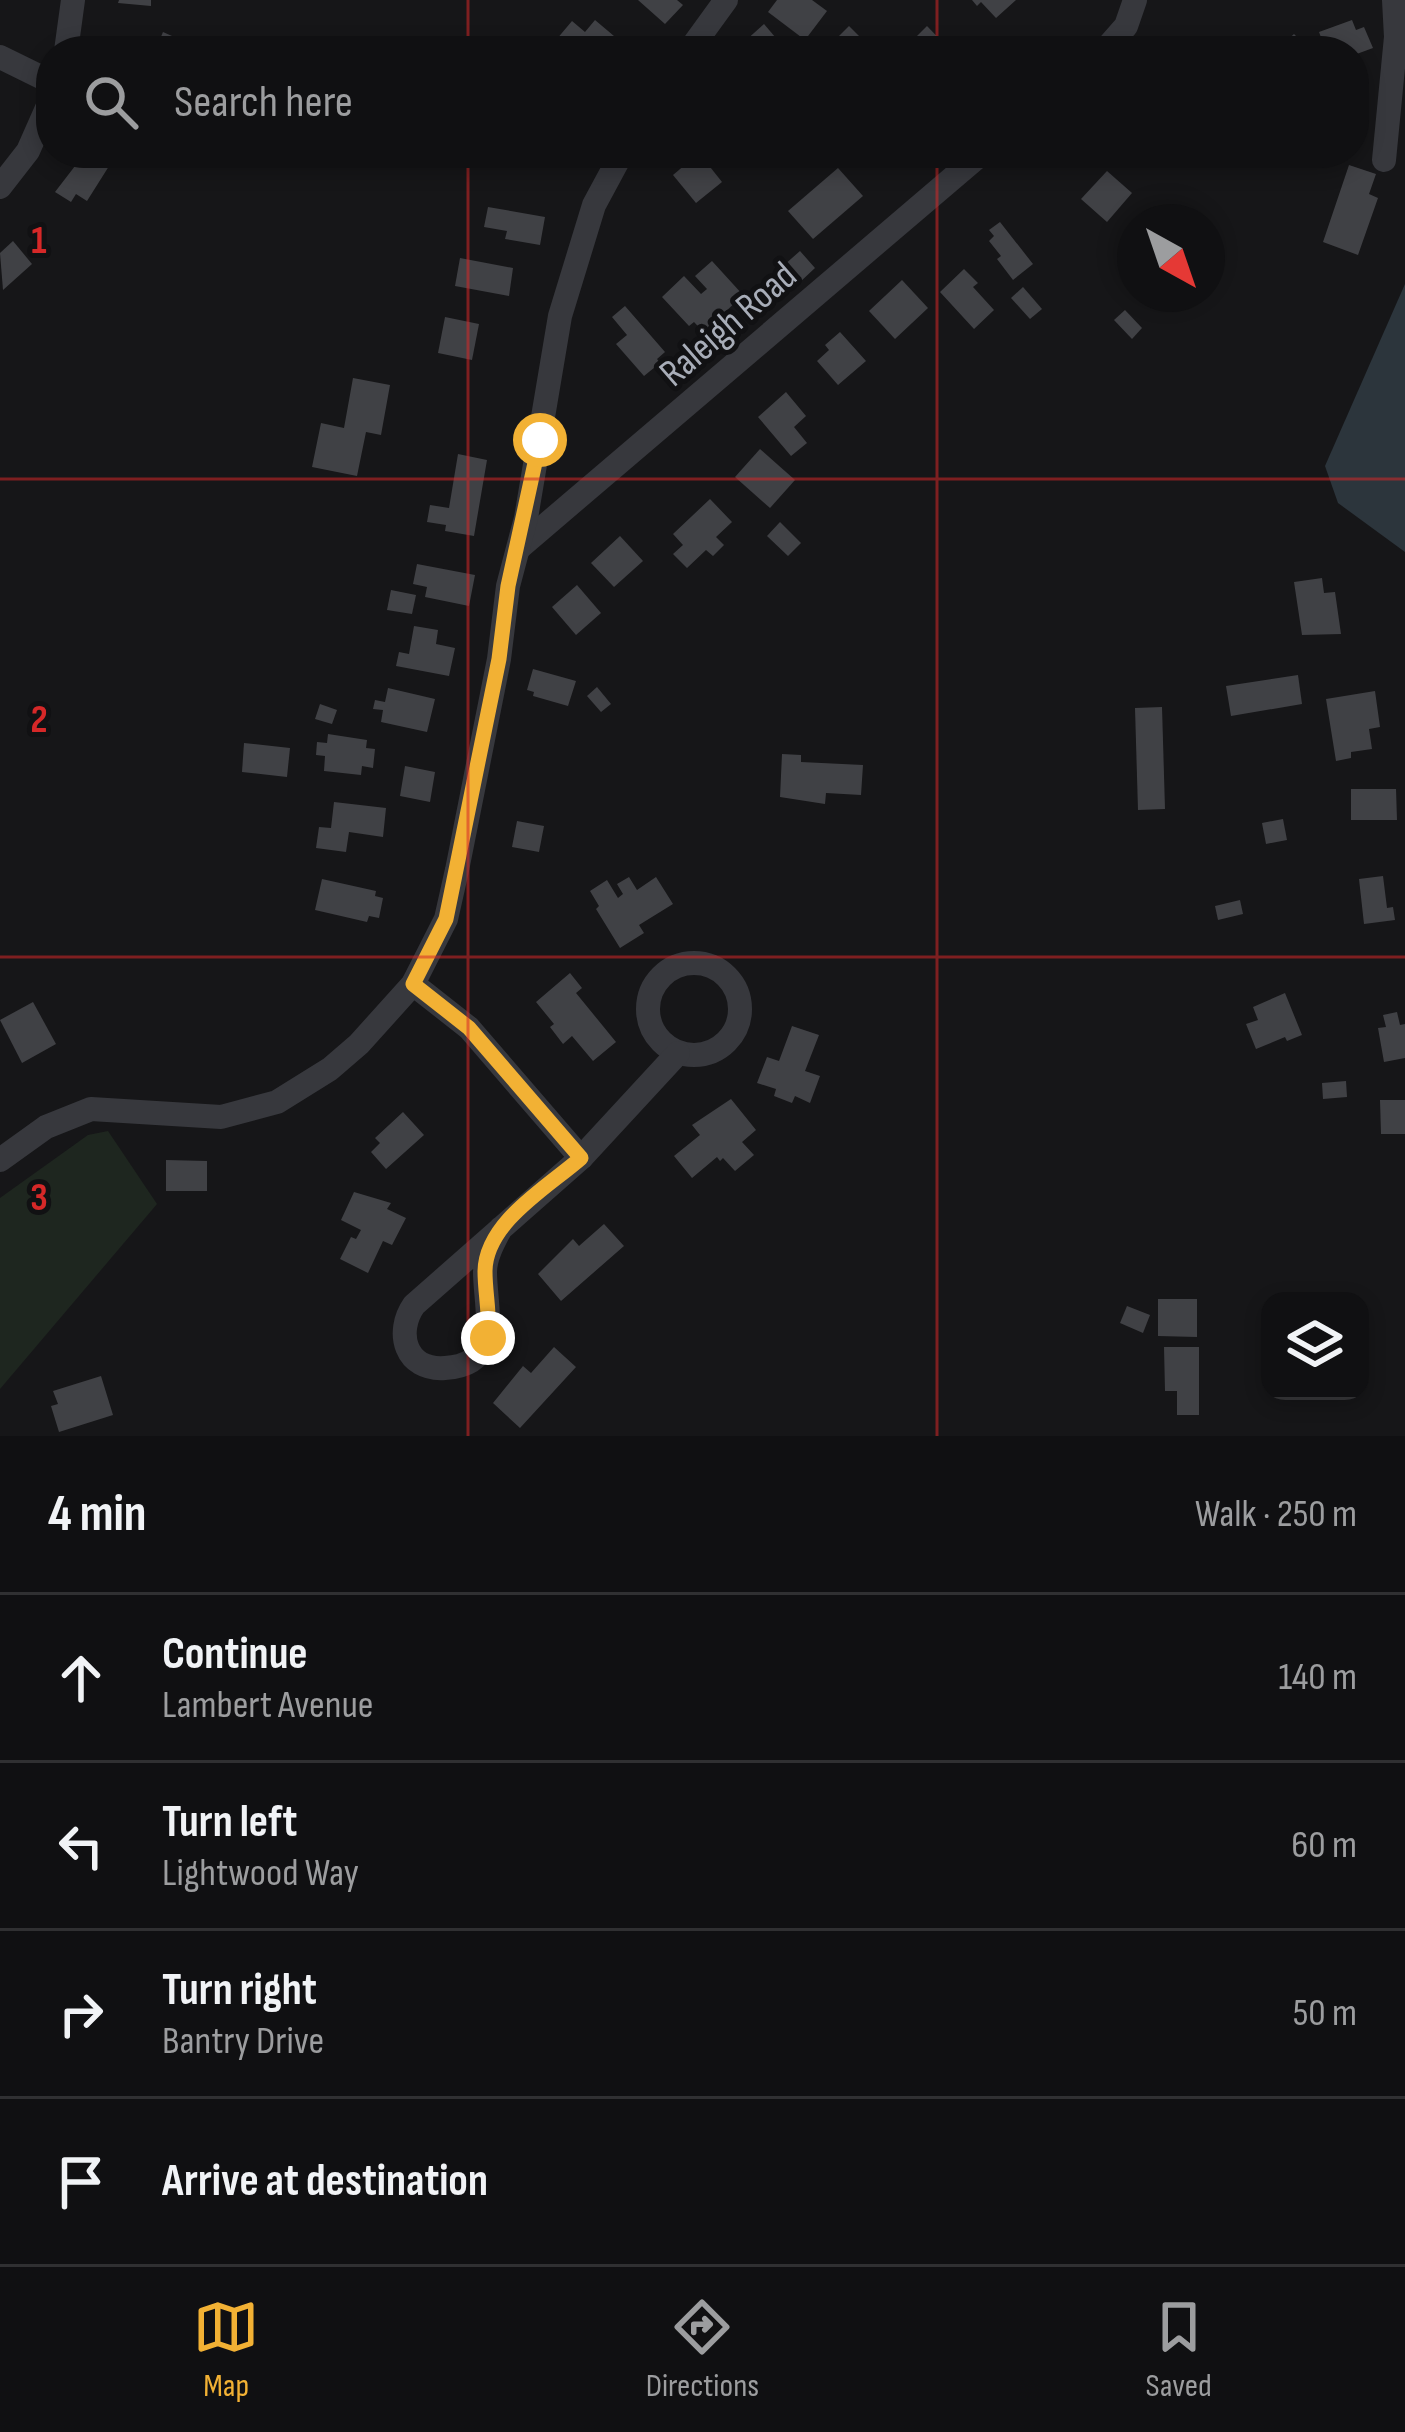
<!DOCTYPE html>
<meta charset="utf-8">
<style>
:root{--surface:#101012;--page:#19191b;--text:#f1f3f6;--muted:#9c9d9f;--line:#303032;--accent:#f2b134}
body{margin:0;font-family:"Sofia Sans Condensed",sans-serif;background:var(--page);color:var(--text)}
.controls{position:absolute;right:36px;bottom:36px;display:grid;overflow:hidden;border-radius:24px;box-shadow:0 6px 18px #0003}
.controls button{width:108px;height:108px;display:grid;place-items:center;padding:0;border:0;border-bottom:3px solid var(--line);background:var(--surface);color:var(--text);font:60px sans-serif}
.compass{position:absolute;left:1117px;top:204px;width:108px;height:108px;border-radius:50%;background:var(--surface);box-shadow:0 6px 18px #0003;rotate:140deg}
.stop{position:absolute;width:36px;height:36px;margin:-27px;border:9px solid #f2b134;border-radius:50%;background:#fff}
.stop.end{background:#f2b134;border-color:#fff;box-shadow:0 3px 12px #0008}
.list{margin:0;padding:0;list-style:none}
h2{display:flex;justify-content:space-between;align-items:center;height:156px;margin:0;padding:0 48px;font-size:51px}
h2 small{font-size:39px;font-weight:400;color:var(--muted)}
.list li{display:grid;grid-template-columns:78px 1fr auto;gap:36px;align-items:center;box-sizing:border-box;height:168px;padding:0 48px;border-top:3px solid var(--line)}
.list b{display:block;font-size:45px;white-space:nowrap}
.list p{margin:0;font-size:39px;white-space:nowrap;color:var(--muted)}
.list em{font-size:39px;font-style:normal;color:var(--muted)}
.icon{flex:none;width:66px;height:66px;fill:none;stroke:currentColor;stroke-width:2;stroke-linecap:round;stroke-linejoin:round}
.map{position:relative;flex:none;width:1405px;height:1436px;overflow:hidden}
.search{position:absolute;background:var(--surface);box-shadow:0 6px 18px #0003;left:36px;right:36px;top:36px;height:132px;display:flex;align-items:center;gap:30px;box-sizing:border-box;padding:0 42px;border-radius:48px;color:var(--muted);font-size:45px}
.sheet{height:828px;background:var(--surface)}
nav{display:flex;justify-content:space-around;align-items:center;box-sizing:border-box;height:168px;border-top:3px solid var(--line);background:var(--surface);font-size:33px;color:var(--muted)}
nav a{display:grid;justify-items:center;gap:6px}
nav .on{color:var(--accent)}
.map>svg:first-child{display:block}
</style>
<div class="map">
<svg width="1405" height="1436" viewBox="0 0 1405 1436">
<rect width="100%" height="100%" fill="#161618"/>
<polygon fill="#1e261f" points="108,1131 157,1204 0,1389 0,1198 88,1135"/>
<polygon fill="#2c353c" points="1405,284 1405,552 1338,503 1325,466"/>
<g fill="#404145">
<polygon points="119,0 151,0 151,6 118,3"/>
<polygon points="638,0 677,0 683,5 665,24"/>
<polygon points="777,0 812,0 827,11 805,40 768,12"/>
<polygon points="972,0 1016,0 996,18 981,2 977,6"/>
<polygon points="595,20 627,47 624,51 570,51 556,40 572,21 585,32"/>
<polygon points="1352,20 1356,30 1364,27 1373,48 1354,55 1354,51 1326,51 1319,32"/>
<polygon points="764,24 787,51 734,51"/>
<polygon points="849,26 874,51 848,51 836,39"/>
<polygon points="927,26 951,51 930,51 916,37"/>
<polygon points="163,32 181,40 177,51 158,44"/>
<polygon points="1294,34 1307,47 1303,51 1275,51"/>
<polygon points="85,153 94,157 97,153 116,155 87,201 76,194 71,202 55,192"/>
<polygon points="495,153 525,153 519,165"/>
<polygon points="699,153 722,182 696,203 673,175"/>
<polygon points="897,153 924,153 928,158 911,168"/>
<polygon points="1349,165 1376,174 1369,194 1378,198 1358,255 1323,242"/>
<polygon points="838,168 863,196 813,239 788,211"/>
<polygon points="1107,171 1132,193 1107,222 1081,199"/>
<polygon points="488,207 545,217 540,245 505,239 507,231 484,227"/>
<polygon points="1000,222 1033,264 1013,280 997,259 1001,256 989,241 994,236 989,230"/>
<polygon points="13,241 32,264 3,290 0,253"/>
<polygon points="800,251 815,268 800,282 795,275 785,284 775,273"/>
<polygon points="460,258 513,268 509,296 455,286"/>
<polygon points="712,261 743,295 721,316 726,322 709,338 694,322 689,326 662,297 684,276 701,294 707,289 695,276"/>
<polygon points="964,269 978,283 973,287 994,310 974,329 940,292"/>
<polygon points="902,280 928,308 895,339 869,311"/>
<polygon points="1023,287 1042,309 1030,319 1011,298"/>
<polygon points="625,306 665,352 657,359 660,363 644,376 616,344 627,335 612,317"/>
<polygon points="1125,310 1142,328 1132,339 1114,320"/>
<polygon points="445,317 479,324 472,360 438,353"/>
<polygon points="840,332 866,361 838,385 817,361 829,350 825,345"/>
<polygon points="353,378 390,385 381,435 366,432 357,476 312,467 321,423 344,428"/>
<polygon points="786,392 806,416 794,427 807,443 791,456 758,417"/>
<polygon points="760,449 795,480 770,508 735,477"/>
<polygon points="458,454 487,460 474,536 445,531 446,525 427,522 430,505 449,508"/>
<polygon points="710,499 732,522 716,537 724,545 713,556 706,550 687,568 673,554 683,545 673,534"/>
<polygon points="780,522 801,543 788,556 767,536"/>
<polygon points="620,536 643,561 614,587 591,563"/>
<polygon points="417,564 475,575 469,606 425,597 427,587 413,584"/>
<polygon points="1322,578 1324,593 1335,592 1341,634 1302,635 1294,582"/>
<polygon points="577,585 601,613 576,635 552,607"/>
<polygon points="391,590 416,595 412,614 387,610"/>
<polygon points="414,626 438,630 436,644 455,648 449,676 396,666 399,652 409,654"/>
<polygon points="533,669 576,681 568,706 533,696 534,692 527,690"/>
<polygon points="1298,675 1302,704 1231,716 1226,686"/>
<polygon points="597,687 611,704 601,712 587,696"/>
<polygon points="388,688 435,699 427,732 381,722 383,710 373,709 375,700 385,702"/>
<polygon points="1375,691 1380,727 1369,729 1372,749 1351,752 1351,758 1336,761 1326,699"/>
<polygon points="320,704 337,710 332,724 315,719"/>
<polygon points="1162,707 1165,809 1138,810 1135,708"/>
<polygon points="328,734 367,740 366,748 375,749 373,768 362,766 361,775 324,771 325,756 316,755 317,742 327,743"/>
<polygon points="244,743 290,748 287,777 242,772"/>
<polygon points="782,754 801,755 801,762 863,765 861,795 826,793 825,804 780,797"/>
<polygon points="405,766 435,772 430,802 400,796"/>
<polygon points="1351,789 1396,789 1397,820 1351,820"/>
<polygon points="334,802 386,808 383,837 349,832 346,852 316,848 319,827 331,828"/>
<polygon points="1283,819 1287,840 1266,844 1262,823"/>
<polygon points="517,821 544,826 539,852 512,847"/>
<polygon points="1383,876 1387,908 1393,907 1395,920 1364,924 1359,879"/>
<polygon points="629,877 637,890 656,877 673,904 639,925 644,933 620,948 596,909 599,906 590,891 607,880 618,898 623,894 617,884"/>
<polygon points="322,879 376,891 375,896 383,898 379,918 369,916 367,922 315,910"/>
<polygon points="1240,900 1243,914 1218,920 1215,906"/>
<polygon points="570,973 582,988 576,993 616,1042 593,1061 572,1036 563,1044 550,1027 554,1024 536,1002"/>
<polygon points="1285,993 1302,1035 1287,1041 1285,1037 1256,1049 1246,1024 1258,1020 1253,1007"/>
<polygon points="33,1002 56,1044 22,1063 0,1020"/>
<polygon points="1397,1012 1400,1025 1405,1024 1405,1058 1384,1062 1378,1028 1386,1027 1383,1015"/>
<polygon points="792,1026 819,1035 805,1071 820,1076 810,1103 795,1096 792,1103 774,1096 776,1089 757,1083 767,1057 779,1061"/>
<polygon points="1346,1081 1347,1097 1323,1099 1322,1083"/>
<polygon points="731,1099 756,1130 742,1142 754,1155 735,1171 723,1158 720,1161 717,1157 692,1178 674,1156 700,1135 692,1125"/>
<polygon points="1380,1100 1405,1100 1405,1134 1381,1134"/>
<polygon points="403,1112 424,1135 386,1169 371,1152 380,1143 375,1138"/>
<polygon points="166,1160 207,1161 207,1191 166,1191"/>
<polygon points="354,1192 391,1203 387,1209 406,1218 392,1245 383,1241 368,1273 340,1259 351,1237 356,1239 361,1230 341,1220"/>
<polygon points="604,1224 624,1246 561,1301 538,1274 573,1239 579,1246"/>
<polygon points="1158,1299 1197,1299 1197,1337 1158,1336"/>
<polygon points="1127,1306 1150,1315 1143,1333 1120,1323"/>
<polygon points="554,1347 576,1367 520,1428 493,1403 523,1366 531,1373"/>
<polygon points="1164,1347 1199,1347 1199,1415 1177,1415 1177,1391 1165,1391"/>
<polygon points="101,1376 113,1415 59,1432 51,1406 58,1404 53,1391"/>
</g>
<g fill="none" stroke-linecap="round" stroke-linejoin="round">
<g stroke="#37383d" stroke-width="24">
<polyline points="66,51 73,0"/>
<polyline points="689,51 726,0"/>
<polyline points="1104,51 1126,26 1135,0"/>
<polyline points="0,57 51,82"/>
<polyline points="1384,160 1396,37 1394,0"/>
<polyline points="0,187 28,151 51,99"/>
<polyline points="520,547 982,153"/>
<circle cx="694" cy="1009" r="46"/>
<polyline points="413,984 469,1028 581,1158"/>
<polyline points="0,1160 46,1127 91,1109 221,1117 277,1102 330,1069 359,1044 413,984 446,919 457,870 499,659 508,586 526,518 560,316 594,205 622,153"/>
<path d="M501,1228C494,1241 485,1257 485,1272C485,1308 504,1365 445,1368C405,1371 395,1332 414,1305L581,1158L678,1053"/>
</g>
</g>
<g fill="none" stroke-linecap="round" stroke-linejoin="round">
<path stroke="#f2b134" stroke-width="15" d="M488,1338C490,1312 485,1294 485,1271C486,1222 548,1187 581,1158L469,1028L413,984L446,919L499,659L508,586L540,440"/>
</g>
<path fill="none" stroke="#d62828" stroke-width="3" stroke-opacity="0.55" d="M468,0V51M937,0V51M468,153V1436M937,153V1436M0,479H1405M0,957H1405"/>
<g text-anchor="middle" stroke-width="10" stroke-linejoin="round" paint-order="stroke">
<g font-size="39" fill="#a8adb8" stroke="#111113">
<text transform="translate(727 323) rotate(-41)" y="14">Raleigh Road</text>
</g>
</g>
<g font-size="39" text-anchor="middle" font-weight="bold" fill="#d62828" stroke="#111113" stroke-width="10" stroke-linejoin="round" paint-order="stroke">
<text x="39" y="253">1</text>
<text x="39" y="732">2</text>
<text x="39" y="1210">3</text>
</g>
</svg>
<div class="controls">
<button><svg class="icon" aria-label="layers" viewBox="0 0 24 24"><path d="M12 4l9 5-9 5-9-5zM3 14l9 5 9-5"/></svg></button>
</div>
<svg class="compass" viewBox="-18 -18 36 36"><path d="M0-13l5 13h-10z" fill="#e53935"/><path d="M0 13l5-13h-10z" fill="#9c9d9f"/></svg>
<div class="stop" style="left:540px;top:440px"></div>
<div class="stop end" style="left:488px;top:1338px"></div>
<div class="search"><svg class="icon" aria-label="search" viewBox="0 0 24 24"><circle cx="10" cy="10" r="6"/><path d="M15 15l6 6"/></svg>Search here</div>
</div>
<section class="sheet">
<h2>4 min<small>Walk · 250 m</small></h2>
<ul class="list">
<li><svg class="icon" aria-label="ahead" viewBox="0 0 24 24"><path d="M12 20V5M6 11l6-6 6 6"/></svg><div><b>Continue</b><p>Lambert Avenue</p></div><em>140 m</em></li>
<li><svg class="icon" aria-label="left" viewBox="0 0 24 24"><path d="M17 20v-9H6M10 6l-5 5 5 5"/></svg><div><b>Turn left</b><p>Lightwood Way</p></div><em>60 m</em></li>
<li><svg class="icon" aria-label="right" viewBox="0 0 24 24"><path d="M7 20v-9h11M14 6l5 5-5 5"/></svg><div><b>Turn right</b><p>Bantry Drive</p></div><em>50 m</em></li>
<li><svg class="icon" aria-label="arrive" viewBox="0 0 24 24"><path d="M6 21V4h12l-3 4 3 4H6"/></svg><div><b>Arrive at destination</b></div></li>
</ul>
</section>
<nav>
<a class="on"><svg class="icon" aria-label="map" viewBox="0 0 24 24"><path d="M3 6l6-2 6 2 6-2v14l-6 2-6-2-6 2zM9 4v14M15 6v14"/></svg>Map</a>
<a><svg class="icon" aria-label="directions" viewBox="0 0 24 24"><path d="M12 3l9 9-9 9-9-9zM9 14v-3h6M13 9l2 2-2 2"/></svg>Directions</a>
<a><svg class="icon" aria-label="saved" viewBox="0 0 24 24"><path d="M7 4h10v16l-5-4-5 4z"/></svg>Saved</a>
</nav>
